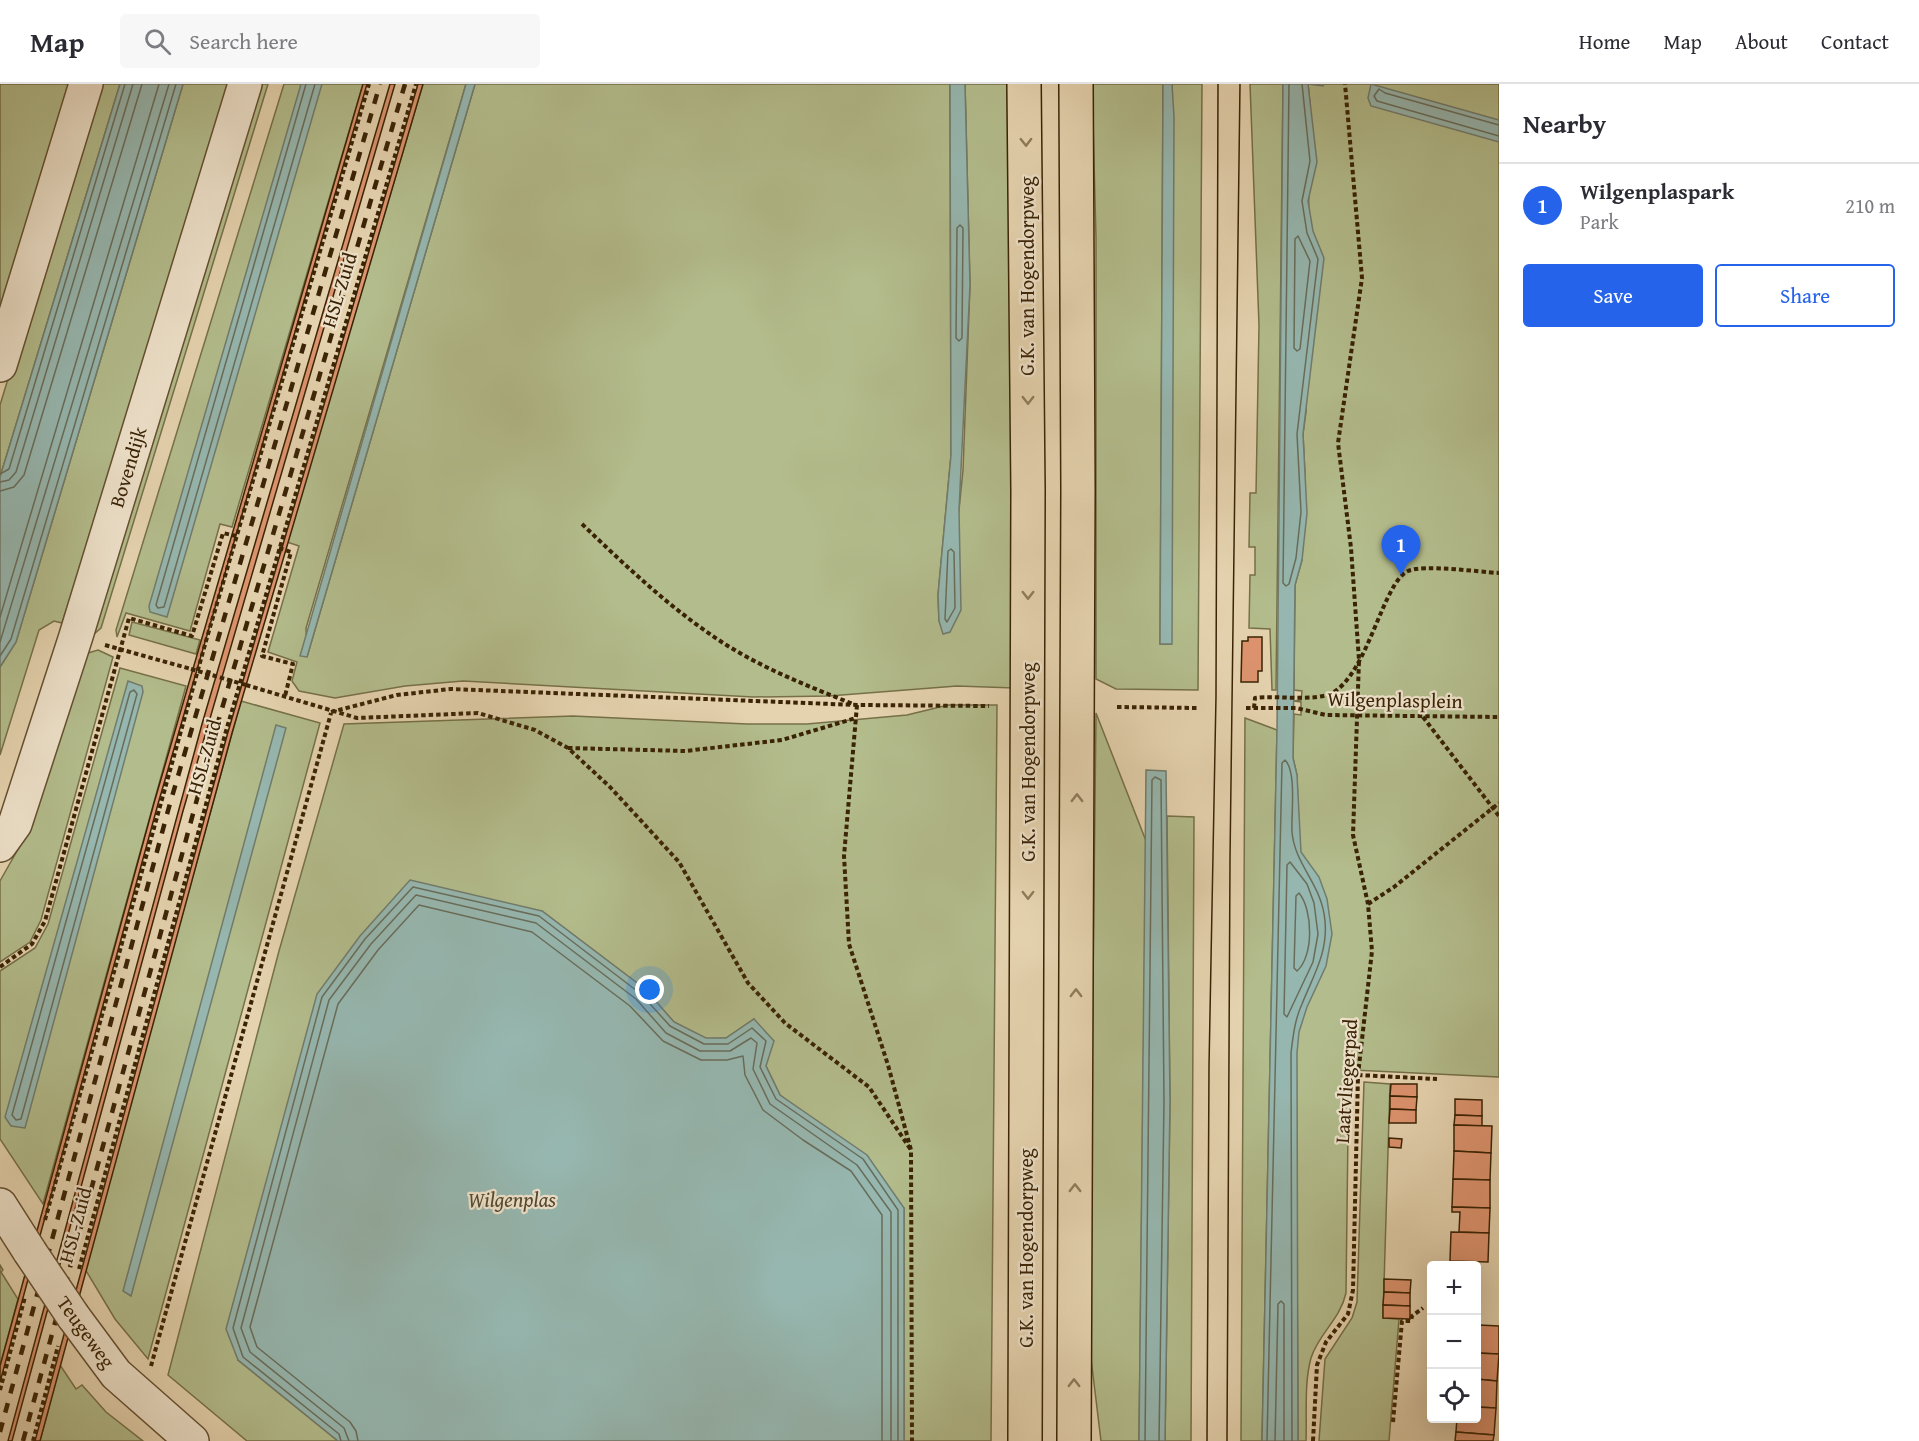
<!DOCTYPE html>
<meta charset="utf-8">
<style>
:root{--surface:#fff;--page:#f7f7f7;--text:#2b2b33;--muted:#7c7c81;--line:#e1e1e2;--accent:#2563eb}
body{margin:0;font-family:"Gentium Book Plus",serif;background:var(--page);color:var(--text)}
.controls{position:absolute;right:18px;bottom:18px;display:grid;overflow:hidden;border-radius:6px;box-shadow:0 6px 24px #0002}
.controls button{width:54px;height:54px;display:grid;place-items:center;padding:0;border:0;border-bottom:2px solid var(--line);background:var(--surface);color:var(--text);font:30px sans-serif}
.you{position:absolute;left:650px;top:906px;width:21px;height:21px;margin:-15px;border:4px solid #fff;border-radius:50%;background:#1a73e8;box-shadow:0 0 0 9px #1a73e833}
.badge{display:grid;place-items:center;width:39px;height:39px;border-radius:50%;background:var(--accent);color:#fff;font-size:20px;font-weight:700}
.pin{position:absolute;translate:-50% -50px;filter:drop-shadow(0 2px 3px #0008)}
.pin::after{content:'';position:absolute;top:32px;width:21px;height:18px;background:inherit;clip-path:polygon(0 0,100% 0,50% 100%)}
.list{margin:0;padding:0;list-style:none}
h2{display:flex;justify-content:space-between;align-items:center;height:78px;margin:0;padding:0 24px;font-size:26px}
h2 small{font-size:20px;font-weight:400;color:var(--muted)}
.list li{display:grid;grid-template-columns:39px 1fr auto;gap:18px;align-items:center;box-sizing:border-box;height:84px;padding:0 24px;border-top:2px solid var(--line)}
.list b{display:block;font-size:22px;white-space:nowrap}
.list p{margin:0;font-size:20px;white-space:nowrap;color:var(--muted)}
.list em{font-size:20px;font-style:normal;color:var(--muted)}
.actions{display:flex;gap:12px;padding:18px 24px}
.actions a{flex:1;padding:14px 0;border:2px solid var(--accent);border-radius:6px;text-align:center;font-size:21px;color:var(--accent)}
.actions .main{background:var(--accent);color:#fff}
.icon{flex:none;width:33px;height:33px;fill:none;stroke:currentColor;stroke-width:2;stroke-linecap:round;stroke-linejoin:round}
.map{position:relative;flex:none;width:1499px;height:1357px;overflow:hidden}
header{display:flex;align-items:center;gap:36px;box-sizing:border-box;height:84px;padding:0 30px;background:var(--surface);border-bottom:2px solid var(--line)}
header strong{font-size:28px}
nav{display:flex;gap:33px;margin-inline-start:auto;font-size:21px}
.search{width:420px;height:54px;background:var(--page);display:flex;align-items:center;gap:15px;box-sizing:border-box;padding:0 21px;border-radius:6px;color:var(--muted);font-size:22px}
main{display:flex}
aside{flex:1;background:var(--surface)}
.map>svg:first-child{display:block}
</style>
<header>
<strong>Map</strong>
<div class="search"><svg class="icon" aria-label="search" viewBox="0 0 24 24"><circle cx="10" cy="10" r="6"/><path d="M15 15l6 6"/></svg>Search here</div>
<nav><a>Home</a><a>Map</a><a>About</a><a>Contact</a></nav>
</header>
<main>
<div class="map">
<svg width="1499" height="1357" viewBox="0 0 1499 1357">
<rect width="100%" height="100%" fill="#e5d3af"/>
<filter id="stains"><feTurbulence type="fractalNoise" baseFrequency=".00333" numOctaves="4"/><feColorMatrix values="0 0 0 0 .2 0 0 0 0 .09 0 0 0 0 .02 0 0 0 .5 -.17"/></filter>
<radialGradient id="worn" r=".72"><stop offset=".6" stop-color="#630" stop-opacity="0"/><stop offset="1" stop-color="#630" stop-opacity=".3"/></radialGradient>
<g fill="#b3bc8c" stroke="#767048" stroke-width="1.5">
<polygon points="0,0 77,0 0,253"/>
<polygon points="98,0 120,0 0,393 0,321"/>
<polygon points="183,0 230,0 138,304 62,539 54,537 39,546 0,671 0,583 16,558"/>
<polygon points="260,0 268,0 101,544 94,550"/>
<polygon points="284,0 363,0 232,443 220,440 190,547 126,529 117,553 116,546"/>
<polygon points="423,0 466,0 306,544 307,573 475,0 950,0 951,371 938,511 939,537 959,426 963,386 970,201 965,0 1010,0 1014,604 957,602 829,612 753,613 463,597 405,602 335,614 299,607 292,597 297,578 268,568 299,462 287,458"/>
<polygon points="1092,0 1163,0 1160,560 1171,560 1172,0 1202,0 1198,606 1116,605 1096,595 1096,154"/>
<polygon points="1250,0 1283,0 1276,606 1272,606 1270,545 1249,544 1250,491 1255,491 1255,463 1249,463 1250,409 1256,409 1259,241"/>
<path d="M1308,0H1499V993L1353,986L1348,1047L1346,1209C1340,1236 1319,1249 1311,1274C1304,1299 1307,1331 1306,1357H1298L1296,982L1299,755L1297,691L1293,674L1294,630L1301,631V618L1294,617L1301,616L1302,607L1294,606L1295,501L1302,476L1305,390L1303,350L1306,328L1310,20Z"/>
<polygon points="132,538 200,556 196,570 129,551"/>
<polygon points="98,566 113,573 41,836 30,858 0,878 0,797 30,744 84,575 88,569"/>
<polygon points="120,584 186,602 43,1120 0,1055 0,887 35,864 48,840"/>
<polygon points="241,617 320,639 148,1275 115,1235 85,1185"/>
<polygon points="948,621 997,621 991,1357 904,1357 904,1124 816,1038 780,1011 766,982 754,935 726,954 706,955 674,938 645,905 542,827 238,1276 338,1357 247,1357 168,1291 279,867 344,640 573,632 747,640 807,640 907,631"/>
<polygon points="1096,629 1146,757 1139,1357 1101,1357 1089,1258"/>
<polygon points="1245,634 1277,646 1262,1357 1241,1357"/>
<polygon points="1167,732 1194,733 1191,1357 1165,1357 1170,1017"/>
<polygon points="1364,998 1390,1000 1383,1234 1399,1235 1389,1357 1319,1357 1325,1275 1352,1234 1357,1218"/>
<polygon points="0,1181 3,1186 1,1188 18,1215 0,1282"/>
<polygon points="60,1281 76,1305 82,1301 106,1328 143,1357 40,1357"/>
</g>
<g fill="#96b7b0" stroke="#717c6c" stroke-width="1.5">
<polygon points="120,0 183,0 16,558 0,583 0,393"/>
<polygon points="301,0 322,0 167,533 150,528 149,522"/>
<polygon points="466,0 475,0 307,573 300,572"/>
<polygon points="950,0 965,0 970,201 959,426 961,526 950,548 943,550 939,537 938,511 951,371"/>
<polygon points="1163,0 1172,0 1174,33 1172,560 1160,560"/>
<polygon points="1283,0 1324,0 1323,2 1308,0 1317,78 1308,117 1313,147 1324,174 1303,350 1307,429 1302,476 1295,501 1293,674 1297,691 1301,768 1319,793 1327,815 1332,850 1326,882 1307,923 1299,948 1297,969 1298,1357 1262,1357 1277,646"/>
<polygon points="1371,0 1499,36 1499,58 1371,22 1368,14"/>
<polygon points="128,597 142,602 143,608 25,1044 11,1042 5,1033"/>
<polygon points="276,641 286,644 131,1212 123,1207"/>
<polygon points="1146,686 1166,687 1170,1017 1165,1357 1139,1357"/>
<polygon points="410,796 542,827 645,905 674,938 706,954 726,954 754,935 774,957 766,982 780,1011 867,1071 904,1124 904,1357 338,1357 238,1276 226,1245 317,910 360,852"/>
</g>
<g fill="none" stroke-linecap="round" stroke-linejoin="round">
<g stroke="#686d5a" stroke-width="1.5">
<polyline points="306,0 156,521 158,524 164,523 315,0"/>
<polyline points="1289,0 1283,499 1286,502 1289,500 1296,474 1301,428 1297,350 1318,175 1307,149 1302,117 1310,77 1302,0"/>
<polyline points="1499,41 1385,9 1379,5 1374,12 1377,17 1499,52"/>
<polygon points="960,141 963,144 962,254 959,257 956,254 957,144"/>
<polygon points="1298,152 1310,177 1300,265 1297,267 1294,264 1295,155"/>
<polyline points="0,390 9,385 125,0"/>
<polyline points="0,398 9,396 16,388 133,0"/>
<polyline points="0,407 14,403 24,391 142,0"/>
<polygon points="951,465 954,468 955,524 947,538 945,535 948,467"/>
<polyline points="0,533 159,0"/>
<polyline points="0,558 169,0"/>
<polyline points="0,572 11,555 176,0"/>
<polygon points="134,606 137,610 21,1035 16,1036 12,1031 130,608"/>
<polygon points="1290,778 1307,800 1314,819 1318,850 1313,878 1287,933 1284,930 1287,781"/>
<path d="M1299,809C1313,826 1314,872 1297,887L1294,884L1296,812Z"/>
<polyline points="341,1357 339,1350 243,1273 233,1244 322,913 365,855 413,803 539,832 641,910 670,942 704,960 728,960 752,944 766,957 760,983 776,1015 863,1075 898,1126 898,1357"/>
<polyline points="349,1357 344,1344 250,1268 241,1244 329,916 371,860 416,811 536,839 636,915 666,949 700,967 730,967 751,954 757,959 753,985 770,1020 857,1081 891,1128 891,1357"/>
<polyline points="358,1357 356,1347 350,1338 257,1263 250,1243 338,920 378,866 419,821 532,848 630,922 663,957 701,976 727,976 743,972 745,991 763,1026 803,1056 851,1087 882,1131 882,1357"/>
<polyline points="1145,1357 1152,696 1155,693 1161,696 1164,1017 1159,1357"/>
<path d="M1267,1357L1282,679L1285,676C1297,688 1291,730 1292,748C1295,782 1322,800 1325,837C1328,869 1313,892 1302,920C1295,935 1293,952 1291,969L1292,1357"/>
<polyline points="1275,1357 1278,1220 1281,1217 1284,1220 1284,1357"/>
</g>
</g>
<g fill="#de946f" stroke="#3a2305" stroke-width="1.5">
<polygon points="363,0 367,0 158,720 0,1298 0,1282 154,719"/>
<polygon points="390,0 395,0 183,727 12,1357 8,1357 202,640"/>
<polygon points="418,0 423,0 232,649 40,1357 35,1357 228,648"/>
<polygon points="1248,553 1262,553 1262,587 1258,587 1258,598 1241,598 1242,557 1248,557"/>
<polygon points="1391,1000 1417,1000 1417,1013 1390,1012"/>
<polygon points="1390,1012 1417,1013 1416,1026 1390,1025"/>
<polygon points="1455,1015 1482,1016 1482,1032 1455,1031"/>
<polygon points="1390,1025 1416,1026 1416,1039 1389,1039"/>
<polygon points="1455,1031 1482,1032 1482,1042 1454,1041"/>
<polygon points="1454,1041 1492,1042 1491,1069 1454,1067"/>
<polygon points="1389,1054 1402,1055 1401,1064 1389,1063"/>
<polygon points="1454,1067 1491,1069 1490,1096 1453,1095"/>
<polygon points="1453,1095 1490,1096 1490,1124 1452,1123"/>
<polygon points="1452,1123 1490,1124 1489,1149 1459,1148 1460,1128 1452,1128"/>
<polygon points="1451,1148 1489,1149 1488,1178 1450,1177"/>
<polygon points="1384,1195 1411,1196 1410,1209 1384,1208"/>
<polygon points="1384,1208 1410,1209 1410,1222 1383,1221"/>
<polygon points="1383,1221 1410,1222 1410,1235 1383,1234"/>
<polygon points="1479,1241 1499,1242 1499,1270 1476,1269 1476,1242"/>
<polygon points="1476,1269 1499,1270 1497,1297 1476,1295"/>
<polygon points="1476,1295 1497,1297 1496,1324 1476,1323"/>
<polygon points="1476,1323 1496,1324 1494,1351 1456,1348 1457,1334 1476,1334"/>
<polygon points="1456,1348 1494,1351 1493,1357 1455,1357"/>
</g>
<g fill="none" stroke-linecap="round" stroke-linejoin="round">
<g stroke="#654f30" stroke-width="36">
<g id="minor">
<polyline points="0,281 86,0"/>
<polyline points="0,761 15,740 76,552 245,0"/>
<polyline points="0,1121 30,1168"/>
<polyline points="73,1232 116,1290 192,1357"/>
</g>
</g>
<g stroke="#3a2305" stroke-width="36">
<g id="major">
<polyline points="1024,0 1028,407 1025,1357"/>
<polyline points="1074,1357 1078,405 1076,0"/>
</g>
</g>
<g stroke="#3a2305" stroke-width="4" stroke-dasharray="4.5 3" stroke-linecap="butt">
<path d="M582,440C628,484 674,528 728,562C767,586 810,603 853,620"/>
<polyline points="279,464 291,468 262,572 293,580 285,612"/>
<polyline points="105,561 191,585"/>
<polyline points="246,601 357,634 478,629 535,646 568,664 610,703 679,778 748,899 785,939 869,1003 911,1066"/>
<polyline points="857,621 844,772 849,860 888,981 911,1066 912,1357"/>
<polyline points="1117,623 1198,624"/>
<polyline points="1246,624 1296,624 1326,631 1499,633"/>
<path d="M1254,624L1255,614C1275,611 1315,618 1332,609C1368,590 1383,498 1408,487C1424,480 1479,488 1499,489"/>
<polyline points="331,628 397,611 451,605 857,621 989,622"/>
<polyline points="1423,633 1499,732"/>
<polyline points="568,664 685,667 782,656 856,634"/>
<polyline points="1368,820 1394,803 1499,719"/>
<polyline points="0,883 32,860 45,837 129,534 192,552 223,449 236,452"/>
<polyline points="1358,991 1437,995"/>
<polyline points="45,1136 206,557 369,0"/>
<polyline points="79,1185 226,647 416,0"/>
<polyline points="151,1282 331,629"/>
<polyline points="0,1306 25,1213"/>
<polyline points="1393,1338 1402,1237 1411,1237 1412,1232 1423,1224"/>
<polyline points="33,1357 58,1262"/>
<polyline points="1313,1357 1317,1281 1326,1258 1348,1230 1353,1206 1358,991 1372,867 1368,820 1353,751 1359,576 1351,464 1338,359 1362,194 1345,0"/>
</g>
<use href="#minor" stroke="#eee2cb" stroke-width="33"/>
<use href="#major" stroke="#e5d3af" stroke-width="33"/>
<g stroke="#3a2305" stroke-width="1.5">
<polyline points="1207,1357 1209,982 1216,612 1218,0"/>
<polyline points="1227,1357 1230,775 1240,0"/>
</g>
<g stroke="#3a2305" stroke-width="4.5" stroke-dasharray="10 10" stroke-linecap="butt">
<polyline points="0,1348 169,723 380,0"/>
<polyline points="23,1357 216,645 405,0"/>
</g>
<g stroke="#654f30" stroke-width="36" stroke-linecap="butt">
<polyline id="minor-bridge" points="30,1168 73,1232"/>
</g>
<polyline stroke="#3a2305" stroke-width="4" stroke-dasharray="4.5 3" stroke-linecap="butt" points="191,585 246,601"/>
<use href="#minor-bridge" stroke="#eee2cb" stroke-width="33"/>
</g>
<defs><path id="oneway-chevron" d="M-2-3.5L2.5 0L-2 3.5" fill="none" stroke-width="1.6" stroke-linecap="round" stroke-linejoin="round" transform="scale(1.5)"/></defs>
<g stroke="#907b5a">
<use href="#oneway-chevron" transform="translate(1026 58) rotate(89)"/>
<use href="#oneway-chevron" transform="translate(1028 316) rotate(90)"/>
<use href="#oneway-chevron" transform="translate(1028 511) rotate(90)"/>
<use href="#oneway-chevron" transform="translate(1077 714) rotate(-90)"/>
<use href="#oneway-chevron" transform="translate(1028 811) rotate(90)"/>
<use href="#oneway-chevron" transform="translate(1076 909) rotate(-90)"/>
<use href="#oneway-chevron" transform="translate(1075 1104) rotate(-90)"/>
<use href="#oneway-chevron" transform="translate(1074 1299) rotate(-90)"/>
</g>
<g text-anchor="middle" stroke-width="4.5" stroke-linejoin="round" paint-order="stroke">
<g font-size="20" fill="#3a2305" stroke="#eee2cb">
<text transform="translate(1027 192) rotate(-90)" y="7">G.K. van Hogendorpweg</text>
<text transform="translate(339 206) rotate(-73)" y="7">HSL-Zuid</text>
<text transform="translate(128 383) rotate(-73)" y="7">Bovendijk</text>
<text transform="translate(1395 616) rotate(1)" y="7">Wilgenplasplein</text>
<text transform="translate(204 673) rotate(-74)" y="7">HSL-Zuid</text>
<text transform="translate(1028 678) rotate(-90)" y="7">G.K. van Hogendorpweg</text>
<text transform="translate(1346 997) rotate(-86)" y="7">Laatvliegerpad</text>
<text transform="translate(75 1141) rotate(-75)" y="7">HSL-Zuid</text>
<text transform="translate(1026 1164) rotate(-90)" y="7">G.K. van Hogendorpweg</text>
<text transform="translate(86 1248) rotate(54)" y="7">Teugeweg</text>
</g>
<g font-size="21" font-style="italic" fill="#514830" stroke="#eee2cb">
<text x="512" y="1123">Wilgenplas</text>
</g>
</g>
<rect width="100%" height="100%" filter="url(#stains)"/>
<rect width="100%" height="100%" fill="url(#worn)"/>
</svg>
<div class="controls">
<button>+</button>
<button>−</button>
<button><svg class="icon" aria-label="locate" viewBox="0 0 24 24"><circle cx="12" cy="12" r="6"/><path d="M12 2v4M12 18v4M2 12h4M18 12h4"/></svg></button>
</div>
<div class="you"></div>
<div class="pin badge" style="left:1401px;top:491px">1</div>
</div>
<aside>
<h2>Nearby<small></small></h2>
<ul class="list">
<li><span class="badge">1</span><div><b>Wilgenplaspark</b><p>Park</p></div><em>210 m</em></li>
</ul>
<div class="actions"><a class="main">Save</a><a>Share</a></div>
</aside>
</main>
